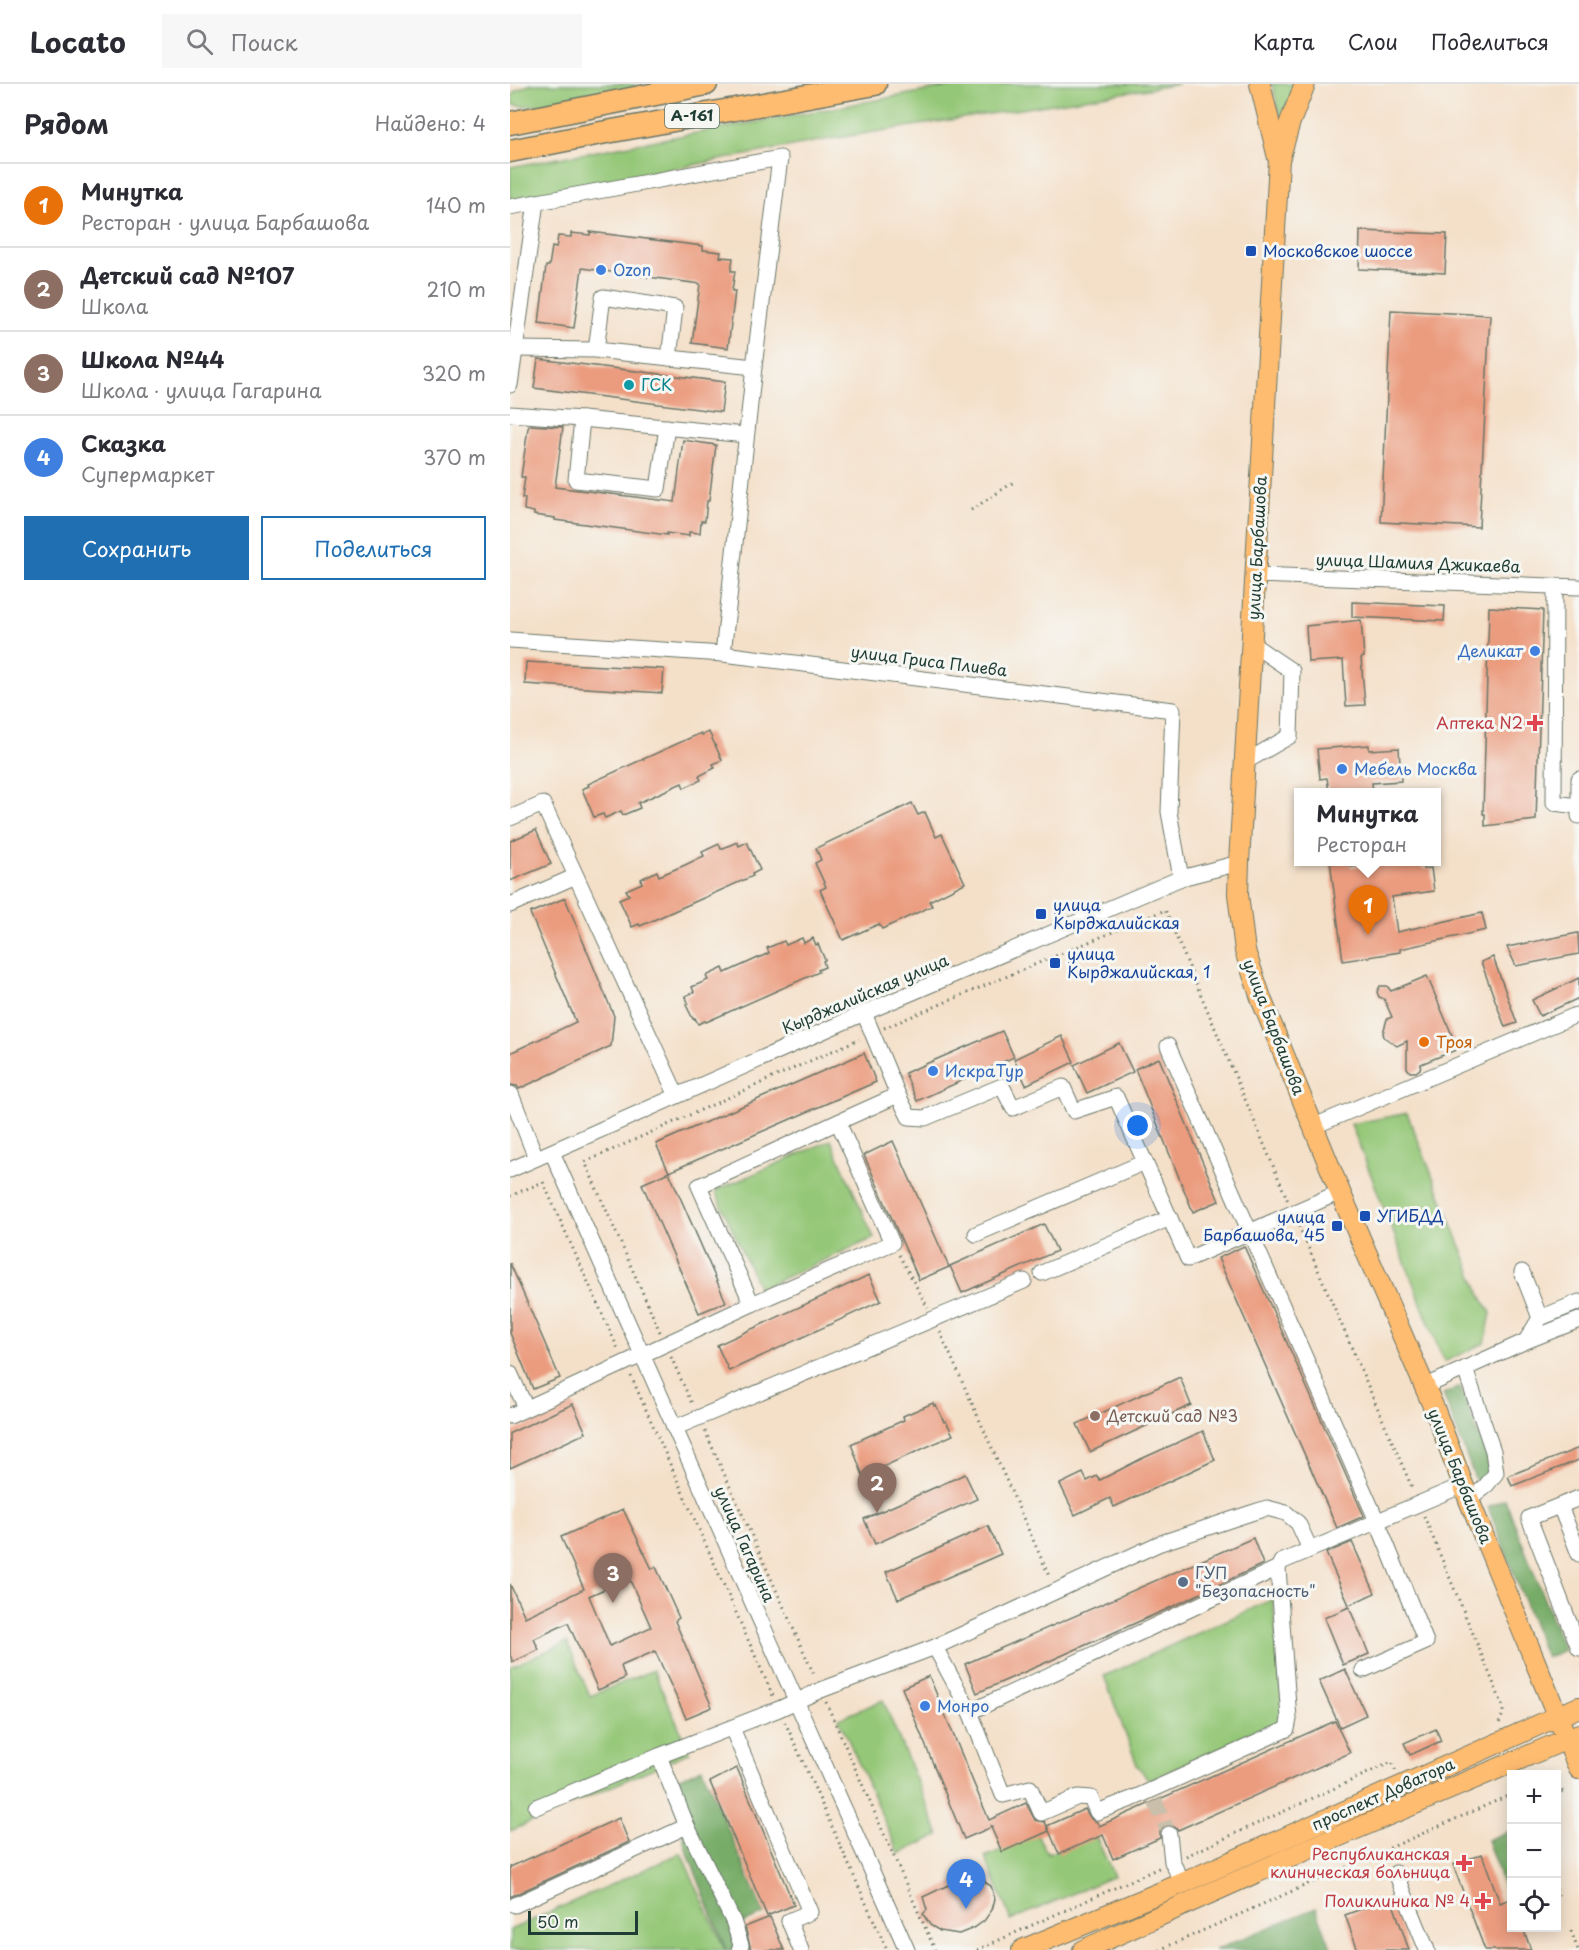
<!DOCTYPE html>
<html lang="ru">
<meta charset="utf-8">
<style>
:root{--surface:#fff;--page:#f7f7f7;--text:#2b2b33;--muted:#7c7c81;--line:#e1e1e2;--accent:#1f6fb2}
body{margin:0;font-family:"Playpen Sans",sans-serif;background:var(--page);color:var(--text)}
.controls{position:absolute;right:18px;bottom:18px;display:grid;overflow:hidden;border-radius:0px;box-shadow:0 3px 15px #0003}
.controls button{width:54px;height:54px;display:grid;place-items:center;padding:0;border:0;border-bottom:2px solid var(--line);background:var(--surface);color:var(--text);font:30px sans-serif}
.scale{position:absolute;left:18px;bottom:15px;width:110px;box-sizing:border-box;padding-left:6px;border:3px solid #1f3d34;border-top:0;font-size:16px;line-height:21px;white-space:nowrap;color:#1f3d34;-webkit-text-stroke:4px #f6f6f2;paint-order:stroke}
.you{position:absolute;left:628px;top:1042px;width:21px;height:21px;margin:-15px;border:4px solid #fff;border-radius:50%;background:#1a73e8;box-shadow:0 0 0 9px #1a73e833}
.badge{display:grid;place-items:center;width:39px;height:39px;border-radius:50%;background:var(--accent);color:#fff;font-size:20px;font-weight:700}
.pin{position:absolute;translate:-50% -50px;filter:drop-shadow(0 2px 3px #0008)}
.pin::after{content:'';position:absolute;top:32px;width:21px;height:18px;background:inherit;clip-path:polygon(0 0,100% 0,50% 100%)}
.popup{position:absolute;left:784px;top:704px;width:147px;height:78px;box-sizing:border-box;display:grid;place-content:center;border-radius:0px;background:var(--surface);filter:drop-shadow(0 2px 4px #0005);font-size:20px;white-space:nowrap;color:var(--muted)}
.popup b{font-size:22px;color:var(--text)}
.popup::after{content:'';position:absolute;left:50%;top:100%;margin-left:-12px;border:12px solid transparent;border-top-color:var(--surface)}
.list{margin:0;padding:0;list-style:none}
h2{display:flex;justify-content:space-between;align-items:center;height:78px;margin:0;padding:0 24px;font-size:26px}
h2 small{font-size:20px;font-weight:400;color:var(--muted)}
.list li{display:grid;grid-template-columns:39px 1fr auto;gap:18px;align-items:center;box-sizing:border-box;height:84px;padding:0 24px;border-top:2px solid var(--line)}
.list b{display:block;font-size:22px;white-space:nowrap}
.list p{margin:0;font-size:20px;white-space:nowrap;color:var(--muted)}
.list em{font-size:20px;font-style:normal;color:var(--muted)}
.actions{display:flex;gap:12px;padding:18px 24px}
.actions a{flex:1;padding:14px 0;border:2px solid var(--accent);border-radius:0px;text-align:center;font-size:21px;color:var(--accent)}
.actions .main{background:var(--accent);color:#fff}
.icon{flex:none;width:33px;height:33px;fill:none;stroke:currentColor;stroke-width:2;stroke-linecap:round;stroke-linejoin:round}
.map{position:relative;flex:none;width:1069px;height:1866px;overflow:hidden}
header{display:flex;align-items:center;gap:36px;box-sizing:border-box;height:84px;padding:0 30px;background:var(--surface);border-bottom:2px solid var(--line)}
header strong{font-size:28px}
nav{display:flex;gap:33px;margin-inline-start:auto;font-size:21px}
.search{width:420px;height:54px;background:var(--page);display:flex;align-items:center;gap:15px;box-sizing:border-box;padding:0 21px;border-radius:0px;color:var(--muted);font-size:22px}
main{display:flex}
aside{flex:1;background:var(--surface)}
.map>svg:first-child{display:block}
</style>
<header>
<strong>Locato</strong>
<div class="search"><svg class="icon" aria-label="search" viewBox="0 0 24 24"><circle cx="10" cy="10" r="6"/><path d="M15 15l6 6"/></svg>Поиск</div>
<nav><a>Карта</a><a>Слои</a><a>Поделиться</a></nav>
</header>
<main>
<aside>
<h2>Рядом<small>Найдено: 4</small></h2>
<ul class="list">
<li><span class="badge" style="background:#e8710a">1</span><div><b>Минутка</b><p>Ресторан · улица Барбашова</p></div><em>140 m</em></li>
<li><span class="badge" style="background:#8d6e63">2</span><div><b>Детский сад №107</b><p>Школа</p></div><em>210 m</em></li>
<li><span class="badge" style="background:#8d6e63">3</span><div><b>Школа №44</b><p>Школа · улица Гагарина</p></div><em>320 m</em></li>
<li><span class="badge" style="background:#3f7fe0">4</span><div><b>Сказка</b><p>Супермаркет</p></div><em>370 m</em></li>
</ul>
<div class="actions"><a class="main">Сохранить</a><a>Поделиться</a></div>
</aside>
<div class="map">
<svg width="1069" height="1866" viewBox="0 0 1069 1866">
<rect width="100%" height="100%" fill="#f6f6f2"/>
<filter id="ink" filterUnits="userSpaceOnUse"><feTurbulence type="fractalNoise" baseFrequency=".0167" numOctaves="2"/><feDisplacementMap in="SourceGraphic" scale="12" xChannelSelector="R" yChannelSelector="G"/><feConvolveMatrix kernelMatrix="1 2 1 2 8 2 1 2 1" color-interpolation-filters="sRGB"/></filter>
<filter id="wash" filterUnits="userSpaceOnUse"><feTurbulence type="fractalNoise" baseFrequency=".008" numOctaves="4" result="noise"/><feDisplacementMap in="SourceGraphic" scale="24" xChannelSelector="R" yChannelSelector="G"/><feGaussianBlur stdDeviation="1.35" result="paint"/><feColorMatrix in="noise" values="0 0 0 0 0 0 0 0 0 0 0 0 0 0 0 0 0 1.4 0 .05"/><feComposite in="paint" operator="in"/></filter>
<g filter="url(#wash)">
<rect width="100%" height="100%" fill="#f4e0c9"/>
<g fill="#94c777" stroke="#5a8256" stroke-width="1.5">
<path d="M21,0H123L127,3C107,8 16,28 2,20L0,15L5,7Z"/>
<polygon points="454,0 669,0 314,56 0,116 0,83"/>
<polygon points="762,0 787,0 773,44"/>
<polygon points="897,1029 970,1210 981,1229 975,1259 934,1278 841,1040"/>
<polygon points="321,1056 364,1154 249,1205 205,1107"/>
<polygon points="763,1515 774,1637 639,1696 627,1681 594,1592"/>
<polygon points="57,1558 80,1612 143,1586 180,1668 0,1747 0,1583"/>
<polygon points="373,1616 429,1751 389,1770 329,1635"/>
<polygon points="527,1751 538,1770 585,1751 604,1792 501,1836 475,1773"/>
<polygon points="171,1769 215,1866 0,1866 0,1846"/>
</g>
<g fill="#77ac68" stroke="#4b744e" stroke-width="1.5">
<polygon points="950,1303 984,1392 967,1400 933,1310"/>
<polygon points="995,1415 1054,1566 1036,1574 978,1423"/>
<polygon points="192,1684 254,1830 228,1841 239,1866 216,1866 175,1762 162,1698"/>
<polygon points="1001,1746 1001,1823 977,1756"/>
<polygon points="806,1824 822,1866 705,1866"/>
</g>
<g id="blocks">
<g fill="#eb9c7f" fill-rule="evenodd">
<polygon points="850,147 937,150 935,189 849,185"/>
<polygon points="80,148 193,162 193,166 211,168 210,173 223,174 221,187 225,187 222,207 225,207 218,264 182,259 190,200 72,184 64,244 29,239 36,182 39,182 42,163 46,164 48,152 61,153 61,149 80,151"/>
<polygon points="881,226 980,231 969,443 871,438"/>
<polygon points="28,275 215,298 211,328 24,304"/>
<polygon points="20,341 53,343 45,403 165,418 173,356 206,361 199,417 197,417 195,437 191,437 190,449 179,448 179,452 157,449 157,451 45,436 45,434 24,431 24,428 14,426 15,414 12,414 15,393 11,393 18,344"/>
<polygon points="842,518 935,522 934,537 842,533"/>
<polygon points="979,523 1033,526 1026,736 975,742 975,730 973,730"/>
<polygon points="851,536 854,573 851,574 855,621 836,622 833,576 798,578 796,542"/>
<polygon points="16,578 154,585 152,609 15,600"/>
<polygon points="199,648 212,676 203,680 205,684 189,692 191,696 174,704 172,699 128,719 130,724 113,731 111,727 95,734 93,730 84,733 72,705 79,702 78,700 191,649 192,651"/>
<polygon points="859,661 859,666 889,664 891,697 862,699 863,708 819,708 817,694 810,695 807,665"/>
<polygon points="402,719 408,731 415,728 426,753 432,750 455,799 419,817 422,822 372,845 369,840 333,856 310,806 316,803 305,779 311,776 306,764"/>
<polygon points="26,746 41,780 0,797 0,757"/>
<polygon points="227,758 229,762 237,758 250,786 242,790 243,792 180,820 130,842 129,840 122,843 109,815 119,811 116,806 132,799 131,795 147,787 149,792 175,781 194,772 192,768 209,760 211,765"/>
<polygon points="820,777 840,777 841,783 880,777 912,777 913,785 921,784 924,807 882,813 887,848 972,829 976,846 890,865 890,868 833,877"/>
<polygon points="55,814 104,932 101,962 9,1005 7,1002 0,1001 0,969 66,938 20,829"/>
<polygon points="1068,849 1069,870 1006,882 997,863"/>
<polygon points="292,854 294,859 303,854 306,861 308,860 315,876 313,877 315,883 308,886 309,888 196,938 195,937 188,940 185,934 183,935 176,921 179,920 175,912 184,908 182,903 198,896 196,892 213,884 215,889 259,869 257,864 274,857 276,861"/>
<polygon points="983,873 1007,939 995,943 971,878"/>
<polygon points="917,892 948,965 911,980 910,985 906,988 900,988 897,984 897,957 887,962 874,953 873,949 877,935 882,933 874,915 869,913 867,908 870,902 877,902 881,907"/>
<polygon points="1069,894 1069,914 1030,932 1022,916"/>
<polygon points="492,947 504,973 407,1017 395,989"/>
<polygon points="552,952 564,978 516,1001 504,975"/>
<polygon points="609,959 623,988 577,1009 564,981"/>
<polygon points="354,969 366,998 159,1088 146,1060"/>
<polygon points="649,974 709,1117 683,1128 625,985"/>
<polygon points="383,1057 439,1183 409,1196 354,1071"/>
<polygon points="159,1088 216,1218 189,1229 132,1100"/>
<polygon points="534,1140 547,1167 452,1209 440,1182"/>
<polygon points="734,1162 854,1432 827,1444 708,1174"/>
<polygon points="0,1179 50,1294 23,1305 0,1249"/>
<polygon points="359,1191 371,1217 219,1287 207,1261"/>
<polygon points="670,1293 681,1321 580,1368 567,1340"/>
<polygon points="423,1319 424,1322 426,1321 434,1338 436,1337 443,1351 353,1392 341,1360 394,1336 393,1332"/>
<polygon points="63,1320 76,1349 0,1384 0,1349"/>
<polygon points="693,1347 705,1376 604,1423 600,1414 565,1431 550,1400 573,1389 577,1397 587,1392 590,1396 631,1375"/>
<polygon points="1069,1364 1069,1376 1002,1402 998,1392"/>
<polygon points="455,1390 467,1415 365,1460 354,1435"/>
<path d="M113,1425L142,1485L146,1483L169,1534L165,1537L202,1623L176,1634L145,1567L111,1582L115,1594L88,1606L58,1539L24,1555L29,1566L3,1578L0,1571V1500L15,1533L74,1505L51,1453ZM119,1494L141,1543L100,1562L79,1512Z"/>
<polygon points="478,1442 491,1470 388,1515 376,1488"/>
<polygon points="743,1454 753,1480 655,1526 467,1609 455,1580"/>
<polygon points="842,1458 865,1509 839,1521 816,1469"/>
<polygon points="839,1523 859,1570 833,1581 814,1534"/>
<polygon points="835,1585 856,1631 830,1643 809,1597"/>
<polygon points="419,1592 479,1736 516,1719 525,1736 535,1738 539,1747 492,1768 480,1741 482,1743 454,1755 392,1604"/>
<polygon points="825,1637 840,1669 668,1746 662,1741 654,1742 650,1747 650,1754 603,1775 593,1751 549,1770 537,1742 575,1725 581,1735 587,1738 589,1742"/>
<polygon points="926,1645 931,1657 900,1671 894,1659"/>
<polygon points="227,1684 284,1821 257,1832 200,1698"/>
<polygon points="109,1734 119,1758 0,1813 0,1783"/>
<polygon points="972,1770 990,1819 1002,1814 1002,1844 1013,1844 1021,1866 975,1866 943,1781"/>
<polygon points="470,1786 476,1799 481,1802 485,1815 482,1826 474,1837 464,1844 449,1850 430,1847 420,1841 413,1830 417,1826 413,1813"/>
<polygon points="881,1814 899,1866 848,1866 835,1831"/>
<polygon points="260,1833 274,1866 241,1866 235,1843"/>
</g>
</g>
</g>
<g filter="url(#ink)">
<use href="#blocks" fill-opacity="0" stroke="#6a7668" stroke-width="1.5"/>
<g fill="none" stroke-linecap="round" stroke-linejoin="round">
<polyline stroke="#c9bfab" stroke-width="15" stroke-dasharray="15 8" stroke-linecap="butt" points="645,1717 659,1750"/>
<g stroke="#6a7668" stroke-width="17">
<g id="minor">
<polyline points="0,123 270,74 244,283 213,570"/>
<polyline points="5,265 86,266 244,283"/>
<polyline points="86,266 93,213 165,224 159,274"/>
<polyline points="0,301 26,118"/>
<polyline points="0,330 72,335 236,351"/>
<polyline points="72,335 66,396 148,405 157,343"/>
<polyline points="745,491 1069,503"/>
<polyline points="1045,502 1044,719 1068,722"/>
<polyline points="0,556 213,570 663,626 659,728 671,794"/>
<polyline points="735,678 780,652 782,587 742,560"/>
<polyline points="1069,695 1069,732"/>
<polyline points="0,734 33,720 167,1012"/>
<polyline points="0,821 66,792"/>
<polyline points="658,962 867,1437 916,1558 853,1586"/>
<polyline points="1,1010 26,1074"/>
<polyline points="388,1011 399,1033 415,1034 492,1002 503,1024 553,1003 564,1027 606,1013 678,1175 830,1108"/>
<polyline points="802,1043 1066,931"/>
<polyline points="42,1068 397,1866"/>
<polyline points="0,1086 354,929 671,794 729,779"/>
<polyline points="466,1150 635,1078"/>
<polyline points="1012,1188 1030,1234"/>
<polyline points="532,1189 660,1134"/>
<polyline points="242,1220 189,1102 328,1038"/>
<polyline points="1016,1257 1030,1234 1069,1218"/>
<polyline points="955,1285 983,1367 986,1389 975,1403 959,1416"/>
<polyline points="0,1289 16,1324"/>
<polyline points="914,1303 1016,1257 1069,1236"/>
<polyline points="0,1332 242,1220 382,1159 328,1038 388,1011 354,929"/>
<polyline points="164,1344 514,1197"/>
<polyline points="1069,1414 1019,1434 1069,1564"/>
<polyline points="1050,1422 1069,1470"/>
<polyline points="425,1563 648,1460 741,1429 757,1424 776,1429 788,1439 800,1465"/>
<polyline points="460,1628 768,1484"/>
<polyline points="222,1644 300,1828 279,1837 291,1866"/>
<polyline points="26,1723 149,1672"/>
<polyline points="177,1742 223,1837 231,1861 229,1866"/>
<polyline points="659,1750 662,1778 673,1799"/>
<polyline points="886,1789 917,1866"/>
<polyline points="5,1821 177,1742 149,1672 269,1625 311,1606 425,1563 460,1628 493,1711 520,1704 531,1729 568,1713 581,1714 587,1728 624,1714 777,1645 779,1635 768,1484 771,1478 953,1401"/>
</g>
</g>
<g stroke="#6a7668" stroke-width="22">
<g id="major">
<polyline points="750,0 768,74"/>
<polyline points="795,0 780,38 769,76 729,779 728,810 735,867 752,917 830,1108 924,1324 959,1416 1069,1685"/>
<polyline points="512,1866 673,1799 1069,1623"/>
<polyline points="573,1866 799,1765 1069,1650"/>
</g>
</g>
<g stroke="#6a7668" stroke-width="25">
<g id="highway">
<polyline points="0,39 196,0"/>
<polyline points="0,67 91,49 365,0"/>
</g>
</g>
<g stroke="#6a7668" stroke-width="3" stroke-dasharray="1.5 4.5" stroke-linecap="butt">
<polyline points="461,426 504,398"/>
<polyline points="374,944 655,826 778,1117"/>
<polyline points="0,1112 33,1098 109,1267"/>
<polyline points="789,1142 903,1406"/>
<polyline points="389,1171 418,1224"/>
<polyline points="150,1248 75,1078 349,955"/>
<polyline points="430,1248 540,1494"/>
<polyline points="161,1273 183,1322"/>
<polyline points="121,1292 263,1612"/>
<polyline points="195,1347 305,1593"/>
<polyline points="914,1432 993,1622 993,1630 989,1639"/>
<polyline points="316,1618 425,1866"/>
<polyline points="275,1638 377,1866"/>
<polyline points="1046,1705 1054,1708"/>
<polyline points="676,1772 882,1678 886,1688"/>
<polyline points="1046,1805 1049,1811"/>
<polyline points="1061,1847 1068,1866"/>
<polyline points="467,1866 651,1783"/>
<polyline points="649,1866 1002,1710"/>
</g>
<use href="#minor" stroke="#fff" stroke-width="15"/>
<use href="#major" stroke="#febc70" stroke-width="20"/>
<use href="#highway" stroke="#febc70" stroke-width="22"/>
</g>
</g>
<g fill="#1a4fb4" stroke="#f6f6f2" stroke-width="2">
<rect x="735" y="161" width="12" height="12" rx="3"/>
<rect x="525" y="824" width="12" height="12" rx="3"/>
<rect x="539" y="873" width="12" height="12" rx="3"/>
<rect x="849" y="1126" width="12" height="12" rx="3"/>
<rect x="821" y="1136" width="12" height="12" rx="3"/>
</g>
<g fill="#3f7fe0" stroke="#f6f6f2" stroke-width="2">
<circle cx="91" cy="186" r="6"/>
<circle cx="1025" cy="567" r="6"/>
<circle cx="832" cy="685" r="6"/>
<circle cx="423" cy="987" r="6"/>
<circle cx="415" cy="1622" r="6"/>
</g>
<circle fill="#0f9aa8" stroke="#f6f6f2" stroke-width="2" cx="119" cy="301" r="6"/>
<g fill="#e0444e" stroke="#f6f6f2" stroke-width="2">
<path d="M1022 630h6v6h6v6h-6v6h-6v-6h-6v-6h6z"/>
<path d="M951 1770h6v6h6v6h-6v6h-6v-6h-6v-6h6z"/>
<path d="M970 1808h6v6h6v6h-6v6h-6v-6h-6v-6h6z"/>
</g>
<circle fill="#e8710a" stroke="#f6f6f2" stroke-width="2" cx="914" cy="958" r="6"/>
<circle fill="#8d6e63" stroke="#f6f6f2" stroke-width="2" cx="585" cy="1332" r="6"/>
<circle fill="#5c6f8a" stroke="#f6f6f2" stroke-width="2" cx="673" cy="1498" r="6"/>
<g text-anchor="middle" stroke-width="6" stroke-linejoin="round" paint-order="stroke">
<rect fill="#f6f6f2" stroke="#60746d" stroke-width="1.5" x="155" y="20" width="54" height="24" rx="4.5"/>
<g font-size="15" font-weight="bold" fill="#1f3d34">
<text x="182" y="37">А-161</text>
</g>
<g font-size="16" fill="#164399" stroke="#f6f6f2" text-anchor="start">
<text x="753" y="173">Московское шоссе</text>
<text x="543" y="827">улица<tspan x="543" dy="18">Кырджалийская</tspan></text>
<text x="557" y="876">улица<tspan x="557" dy="18">Кырджалийская, 1</tspan></text>
<text x="867" y="1138">УГИБДД</text>
<text x="815" y="1139" text-anchor="end">улица<tspan x="815" dy="18">Барбашова, 45</tspan></text>
</g>
<g font-size="16" fill="#366cbe" stroke="#f6f6f2" text-anchor="start">
<text x="103" y="192">Ozon</text>
<text x="1013" y="573" text-anchor="end">Деликат</text>
<text x="844" y="691">Мебель Москва</text>
<text x="435" y="993">ИскраТур</text>
<text x="427" y="1628">Монро</text>
</g>
<g font-size="16" fill="#0d838f" stroke="#f6f6f2" text-anchor="start">
<text x="131" y="307">ГСК</text>
</g>
<g font-size="16" fill="#1f3d34" stroke="#f6f6f2">
<text transform="translate(747 464) rotate(-87)" y="6">улица Барбашова</text>
<text transform="translate(908 479) rotate(2)" y="6">улица Шамиля Джикаева</text>
<text transform="translate(419 577) rotate(7)" y="6">улица Гриса Плиева</text>
<text transform="translate(355 910) rotate(-23)" y="6">Кырджалийская улица</text>
<text transform="translate(764 943) rotate(69)" y="6">улица Барбашова</text>
<text transform="translate(950 1392) rotate(68)" y="6">улица Барбашова</text>
<text transform="translate(235 1460) rotate(66)" y="6">улица Гагарина</text>
<text transform="translate(873 1710) rotate(-24)" y="6">проспект Доватора</text>
</g>
<g font-size="16" fill="#be3a42" stroke="#f6f6f2" text-anchor="end">
<text x="1013" y="645">Аптека N2</text>
<text x="940" y="1776">Республиканская<tspan x="940" dy="18">клиническая больница</tspan></text>
<text x="960" y="1823">Поликлиника № 4</text>
</g>
<g font-size="16" fill="#c56008" stroke="#f6f6f2" text-anchor="start">
<text x="926" y="964">Троя</text>
</g>
<g font-size="16" fill="#785e54" stroke="#f6f6f2" text-anchor="start">
<text x="597" y="1338">Детский сад №3</text>
</g>
<g font-size="16" fill="#4e5e75" stroke="#f6f6f2" text-anchor="start">
<text x="685" y="1495">ГУП<tspan x="685" dy="18">"Безопасность"</tspan></text>
</g>
</g>
</svg>
<div class="controls">
<button>+</button>
<button>−</button>
<button><svg class="icon" aria-label="locate" viewBox="0 0 24 24"><circle cx="12" cy="12" r="6"/><path d="M12 2v4M12 18v4M2 12h4M18 12h4"/></svg></button>
</div>
<div class="scale">50 m</div>
<div class="you"></div>
<div class="pin badge" style="left:858px;top:851px;background:#e8710a">1</div>
<div class="popup"><b>Минутка</b>Ресторан</div>
<div class="pin badge" style="left:367px;top:1429px;background:#8d6e63">2</div>
<div class="pin badge" style="left:103px;top:1519px;background:#8d6e63">3</div>
<div class="pin badge" style="left:456px;top:1825px;background:#3f7fe0">4</div>
</div>
</main>
